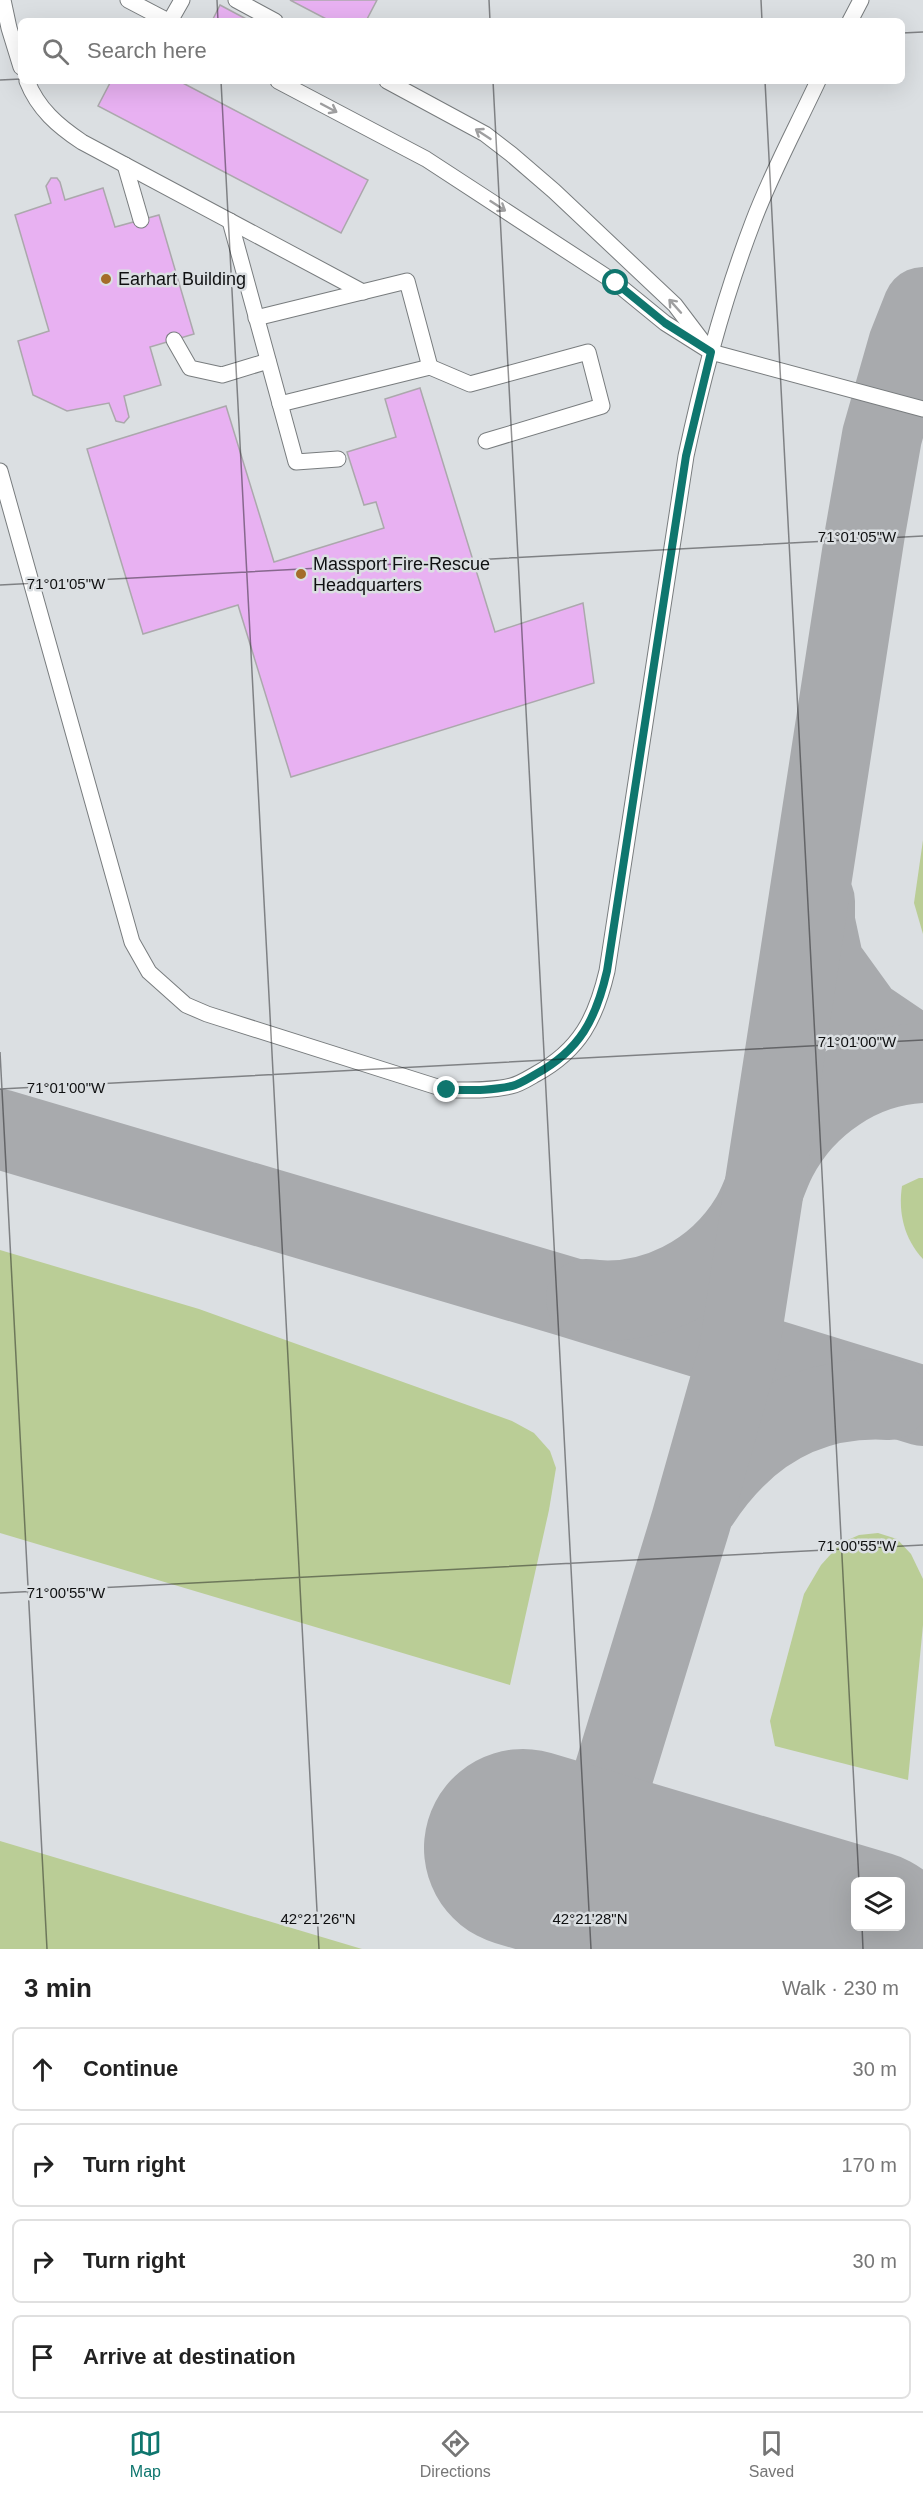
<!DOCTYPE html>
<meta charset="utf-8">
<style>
:root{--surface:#fff;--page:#f2f2f2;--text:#222;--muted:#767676;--line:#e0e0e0;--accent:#0f766e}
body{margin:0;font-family:Arial,sans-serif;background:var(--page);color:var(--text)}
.controls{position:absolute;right:18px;bottom:18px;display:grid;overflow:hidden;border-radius:9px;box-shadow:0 6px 24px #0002}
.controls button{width:54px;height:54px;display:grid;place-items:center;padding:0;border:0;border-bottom:2px solid var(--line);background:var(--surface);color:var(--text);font:30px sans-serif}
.stop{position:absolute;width:18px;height:18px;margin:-14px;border:4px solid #0f766e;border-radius:50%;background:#fff}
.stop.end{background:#0f766e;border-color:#fff;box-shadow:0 2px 6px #0008}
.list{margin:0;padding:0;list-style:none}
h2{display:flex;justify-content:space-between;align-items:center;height:78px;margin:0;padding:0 24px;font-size:26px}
h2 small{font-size:20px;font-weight:400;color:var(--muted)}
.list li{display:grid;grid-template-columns:39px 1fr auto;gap:18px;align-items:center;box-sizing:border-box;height:84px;margin:0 12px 12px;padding:0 12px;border:2px solid var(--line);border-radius:9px}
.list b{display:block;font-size:22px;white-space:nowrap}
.list em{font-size:20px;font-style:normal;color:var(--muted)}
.icon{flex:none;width:33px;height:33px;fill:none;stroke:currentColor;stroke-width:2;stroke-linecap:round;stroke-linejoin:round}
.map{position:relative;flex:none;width:923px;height:1949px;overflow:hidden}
.search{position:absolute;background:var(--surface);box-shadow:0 6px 24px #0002;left:18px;right:18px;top:18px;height:66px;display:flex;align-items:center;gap:15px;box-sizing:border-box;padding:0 21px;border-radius:9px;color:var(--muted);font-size:22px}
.sheet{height:462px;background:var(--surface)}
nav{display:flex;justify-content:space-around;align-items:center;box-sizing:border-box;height:84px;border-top:2px solid var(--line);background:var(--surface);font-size:16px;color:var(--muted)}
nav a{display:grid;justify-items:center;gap:3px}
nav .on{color:var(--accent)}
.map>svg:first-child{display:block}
</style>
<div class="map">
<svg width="923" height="1949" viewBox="0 0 923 1949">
<rect width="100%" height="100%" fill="#dbdfe2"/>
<g fill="#bacd96">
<polygon points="923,840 923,934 914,903"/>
<path d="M919,1178H923V1259C904,1239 898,1212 902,1186Z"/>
<polygon points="0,1250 199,1309 512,1421 534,1433 550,1451 556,1468 549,1510 510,1685 0,1533"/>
<polygon points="878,1533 897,1539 911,1554 923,1579 923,1625 908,1780 775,1746 770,1721 804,1594 821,1565 841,1543 859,1535"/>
<polygon points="0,1841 362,1949 0,1949"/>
</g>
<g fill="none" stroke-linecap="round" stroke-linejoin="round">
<g stroke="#a8aaad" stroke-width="80">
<polyline points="815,901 815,922 824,964 863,1018 912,1051 923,1055"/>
<polyline points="0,1129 565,1296 923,1406"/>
<path d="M586,1299C652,1308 717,1274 751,1217C762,1199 767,1177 777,1158C805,1104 862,1065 923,1063"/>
<path d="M699,1503C743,1435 805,1395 889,1400"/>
<polyline points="560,1949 691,1521 739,1351 865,533 882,436 908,345 923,307"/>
</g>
<polyline stroke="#a8aaad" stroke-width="198" points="523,1848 864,1949"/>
</g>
<g fill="#e8b1f2" stroke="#aba8ac" stroke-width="1.5">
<polygon points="290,0 377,0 366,21 330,21"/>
<polygon points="220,5 250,21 212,21"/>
<polygon points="111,81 179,81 368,180 341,233 98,106"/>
<polygon points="51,178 57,178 60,182 65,200 103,188 115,227 159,215 194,334 150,347 161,385 124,396 129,417 124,423 116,421 109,403 67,411 33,395 18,341 49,331 15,215 51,203 46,186"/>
<polygon points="420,388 495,632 583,603 594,683 291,777 238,605 143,634 87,449 226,406 274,562 384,528 376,502 364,505 347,452 396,437 385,399"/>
</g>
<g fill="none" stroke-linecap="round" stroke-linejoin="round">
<g stroke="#787c7e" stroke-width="17">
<g id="service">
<polyline points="3,0 9,28 21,67"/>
<polyline points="128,0 168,21"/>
<polyline points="236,0 275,21"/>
<polyline points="170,21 182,0"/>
<polyline points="850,21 861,0"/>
<path d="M27,81C38,109 58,126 82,142L363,292"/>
<polyline points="278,81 426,159 616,283 665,323 711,352 923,409"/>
<polyline points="387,81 485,134 511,154 554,191 675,305 703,342"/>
<polyline points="125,165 141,220"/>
<polyline points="230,221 296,462 338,459"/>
<polyline points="256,318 407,281 430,367"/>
<polyline points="174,340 190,368 222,375 268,361"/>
<polyline points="280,404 430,367 470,384 588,352 602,406 486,441"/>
<path d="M0,471L132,942L149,972L186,1005L207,1014L447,1090C468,1090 490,1091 511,1086C520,1084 529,1078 536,1074C580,1050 596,1018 607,971L686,456C703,376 724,298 753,222C771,174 796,128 818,81"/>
</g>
</g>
<use href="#service" stroke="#fff" stroke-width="15"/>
</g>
<defs><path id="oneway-shaft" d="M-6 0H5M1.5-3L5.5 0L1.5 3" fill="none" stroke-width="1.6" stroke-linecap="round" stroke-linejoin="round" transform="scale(1.5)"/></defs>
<g stroke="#9f9fa0">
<use href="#oneway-shaft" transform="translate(329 108) rotate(28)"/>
<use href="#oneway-shaft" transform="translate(483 134) rotate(-147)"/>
<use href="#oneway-shaft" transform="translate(498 206) rotate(33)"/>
<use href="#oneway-shaft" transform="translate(675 306) rotate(-132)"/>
</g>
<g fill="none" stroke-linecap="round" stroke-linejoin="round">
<path stroke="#0f766e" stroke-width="8" d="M447,1090C468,1090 491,1091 512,1086C520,1084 529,1078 536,1074C580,1050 596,1019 607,971L686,456L711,352L665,323L616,283"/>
</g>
<path fill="none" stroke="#0f1011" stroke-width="1.5" stroke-opacity="0.45" d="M217,0L218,21M489,0L490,21M761,0L762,21M902,33L923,32M0,80L21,79M221,81L319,1949M493,81L591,1949M765,81L859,1882M0,585L923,536M0,1052L47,1949M0,1089L923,1040M0,1593L923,1545M862,1926L863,1949"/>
<g fill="#a46d29" stroke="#dbdfe2" stroke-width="2">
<circle cx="106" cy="279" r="6"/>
<circle cx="301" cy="574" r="6"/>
</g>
<g text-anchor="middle" stroke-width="5" stroke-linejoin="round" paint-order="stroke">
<g font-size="18" fill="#0f1011" stroke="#dbdfe2" text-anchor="start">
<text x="118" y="285">Earhart Building</text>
<text x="313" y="570">Massport Fire-Rescue<tspan x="313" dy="21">Headquarters</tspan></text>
</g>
</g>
<g font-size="15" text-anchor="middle" fill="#0f1011" stroke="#dbdfe2" stroke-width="5" stroke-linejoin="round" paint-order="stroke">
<text x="857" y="542">71°01'05"W</text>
<text x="66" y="589">71°01'05"W</text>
<text x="857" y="1047">71°01'00"W</text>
<text x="66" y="1093">71°01'00"W</text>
<text x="857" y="1551">71°00'55"W</text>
<text x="66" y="1598">71°00'55"W</text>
<text x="318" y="1924">42°21'26"N</text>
<text x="590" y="1924">42°21'28"N</text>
</g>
</svg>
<div class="controls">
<button><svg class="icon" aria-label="layers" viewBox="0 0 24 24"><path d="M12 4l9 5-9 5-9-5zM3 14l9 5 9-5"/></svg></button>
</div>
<div class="stop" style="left:616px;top:283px"></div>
<div class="stop end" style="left:447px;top:1090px"></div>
<div class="search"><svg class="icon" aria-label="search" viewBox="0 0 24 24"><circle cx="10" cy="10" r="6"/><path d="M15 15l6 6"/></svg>Search here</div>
</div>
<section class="sheet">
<h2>3 min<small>Walk · 230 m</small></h2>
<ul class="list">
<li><svg class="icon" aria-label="ahead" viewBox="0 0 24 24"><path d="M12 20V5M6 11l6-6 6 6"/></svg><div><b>Continue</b></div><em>30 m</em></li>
<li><svg class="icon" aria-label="right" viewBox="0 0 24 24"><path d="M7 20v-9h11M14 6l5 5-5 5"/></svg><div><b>Turn right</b></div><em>170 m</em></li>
<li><svg class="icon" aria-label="right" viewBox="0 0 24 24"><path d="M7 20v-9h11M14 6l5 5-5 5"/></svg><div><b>Turn right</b></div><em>30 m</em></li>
<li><svg class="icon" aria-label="arrive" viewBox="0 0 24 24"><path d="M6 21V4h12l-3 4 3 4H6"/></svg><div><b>Arrive at destination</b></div></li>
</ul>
</section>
<nav>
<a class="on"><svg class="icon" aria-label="map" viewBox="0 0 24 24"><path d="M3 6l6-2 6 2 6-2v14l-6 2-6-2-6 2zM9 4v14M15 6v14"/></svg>Map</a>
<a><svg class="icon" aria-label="directions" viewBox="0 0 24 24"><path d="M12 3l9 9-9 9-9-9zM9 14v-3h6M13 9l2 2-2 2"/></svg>Directions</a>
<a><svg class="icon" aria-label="saved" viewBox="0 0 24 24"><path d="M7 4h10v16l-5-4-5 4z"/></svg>Saved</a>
</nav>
